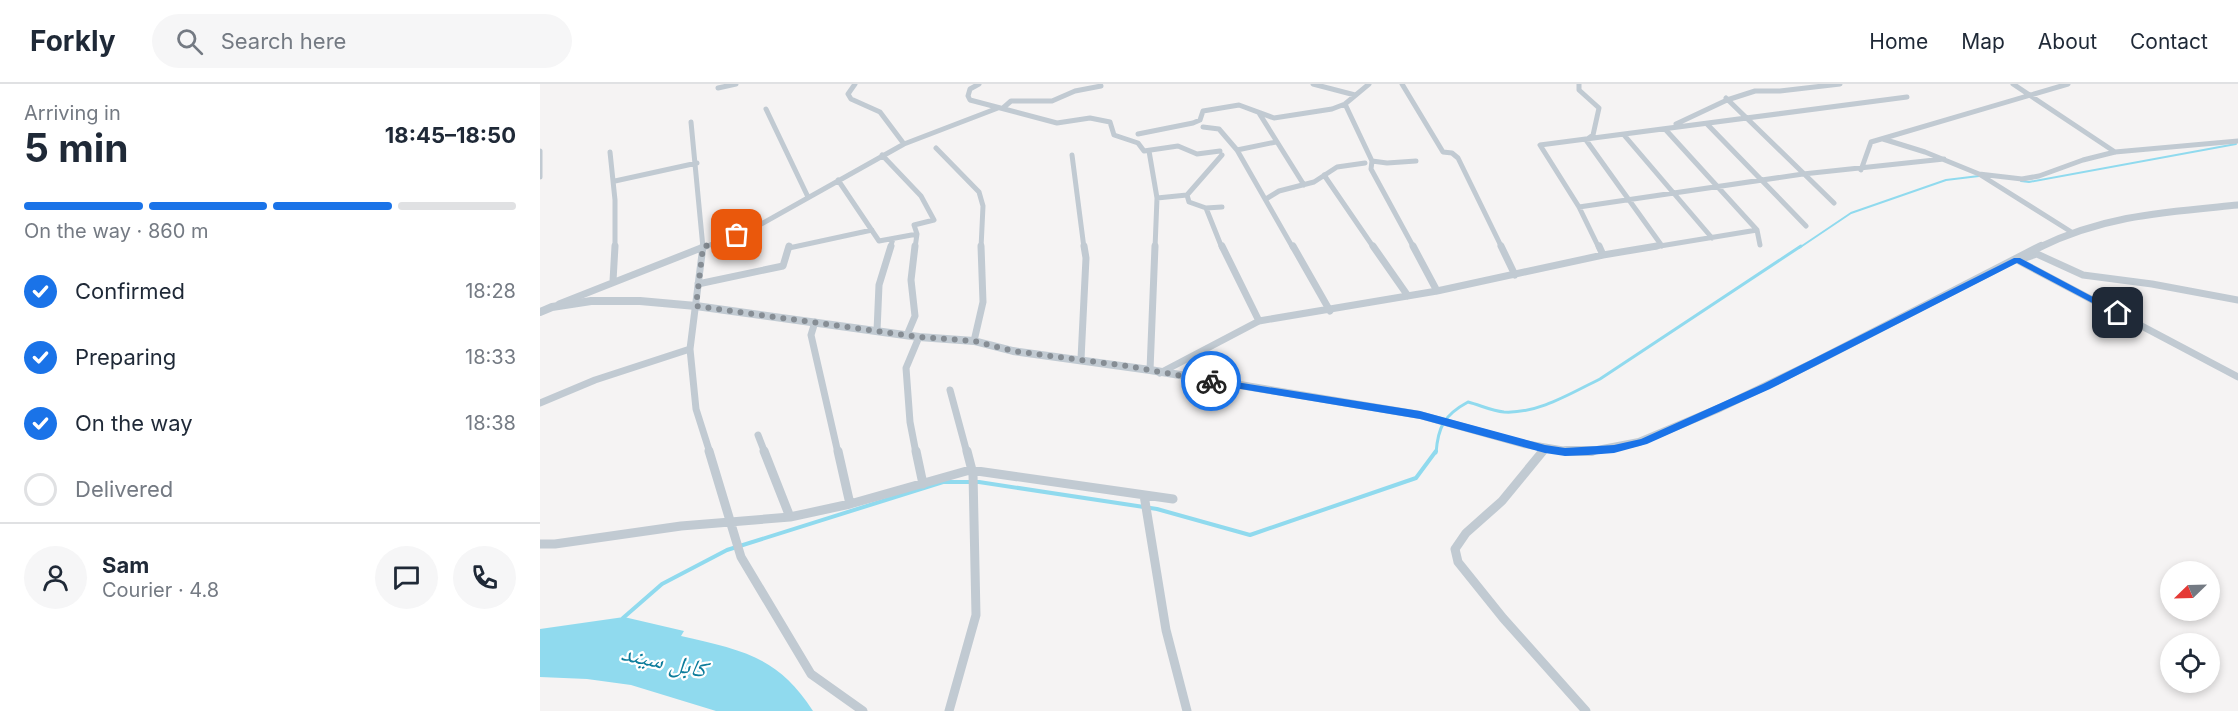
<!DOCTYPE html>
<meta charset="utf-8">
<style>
:root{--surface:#fff;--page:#f6f6f7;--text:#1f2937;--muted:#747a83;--line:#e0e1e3;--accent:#1a73e8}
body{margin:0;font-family:Inter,"Noto Naskh Arabic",sans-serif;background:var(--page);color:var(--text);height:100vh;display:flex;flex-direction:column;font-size:22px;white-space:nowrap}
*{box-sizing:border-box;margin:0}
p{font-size:20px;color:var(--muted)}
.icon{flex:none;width:33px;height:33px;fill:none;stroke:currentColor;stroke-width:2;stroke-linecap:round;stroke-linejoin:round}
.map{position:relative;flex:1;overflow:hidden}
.drawer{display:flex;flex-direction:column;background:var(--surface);width:540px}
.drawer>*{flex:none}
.needle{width:39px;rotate:247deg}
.controls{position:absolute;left:1620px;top:477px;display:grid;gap:12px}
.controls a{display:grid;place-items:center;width:60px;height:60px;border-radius:50%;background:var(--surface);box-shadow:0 3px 9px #0003;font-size:30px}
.pin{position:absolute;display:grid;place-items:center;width:51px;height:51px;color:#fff;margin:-26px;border-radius:12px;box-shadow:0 3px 9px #0006}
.courier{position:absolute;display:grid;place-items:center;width:60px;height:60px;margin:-30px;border:4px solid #1a73e8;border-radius:50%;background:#fff;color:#222;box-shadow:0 2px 8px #0007}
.head em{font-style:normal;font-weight:700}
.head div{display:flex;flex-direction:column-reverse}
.head{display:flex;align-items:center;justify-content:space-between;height:102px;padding:0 24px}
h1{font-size:39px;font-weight:700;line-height:45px}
.bar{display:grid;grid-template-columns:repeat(4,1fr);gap:9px 6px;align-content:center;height:72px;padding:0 24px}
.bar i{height:8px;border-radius:4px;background:var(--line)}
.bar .on{background:var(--accent)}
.bar p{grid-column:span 4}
.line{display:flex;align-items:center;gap:15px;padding:0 24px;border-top:2px solid var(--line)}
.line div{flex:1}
.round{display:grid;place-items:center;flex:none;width:63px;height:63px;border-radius:32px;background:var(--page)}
ol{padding:0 24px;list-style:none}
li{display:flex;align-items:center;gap:18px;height:66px}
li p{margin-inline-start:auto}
li .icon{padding:6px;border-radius:50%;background:var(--accent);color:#fff;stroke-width:4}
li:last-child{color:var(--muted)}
li i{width:33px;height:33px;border:3px solid var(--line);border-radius:50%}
header{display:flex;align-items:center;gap:36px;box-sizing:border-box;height:84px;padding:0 30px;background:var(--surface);border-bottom:2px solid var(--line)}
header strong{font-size:28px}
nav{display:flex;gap:33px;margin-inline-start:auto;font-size:21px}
.search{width:420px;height:54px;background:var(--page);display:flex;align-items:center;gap:15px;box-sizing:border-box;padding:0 21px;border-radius:33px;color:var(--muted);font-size:22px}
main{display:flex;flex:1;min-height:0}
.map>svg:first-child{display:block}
</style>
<header>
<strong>Forkly</strong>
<div class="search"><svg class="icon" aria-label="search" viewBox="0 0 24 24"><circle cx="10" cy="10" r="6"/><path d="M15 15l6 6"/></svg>Search here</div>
<nav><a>Home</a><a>Map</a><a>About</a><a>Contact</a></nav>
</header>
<main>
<section class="drawer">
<div class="head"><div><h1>5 min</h1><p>Arriving in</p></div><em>18:45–18:50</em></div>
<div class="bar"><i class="on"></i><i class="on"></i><i class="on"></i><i></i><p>On the way · 860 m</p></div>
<ol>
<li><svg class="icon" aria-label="check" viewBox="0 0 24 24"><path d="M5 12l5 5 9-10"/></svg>Confirmed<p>18:28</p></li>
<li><svg class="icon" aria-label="check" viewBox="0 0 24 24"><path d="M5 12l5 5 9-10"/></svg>Preparing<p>18:33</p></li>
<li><svg class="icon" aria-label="check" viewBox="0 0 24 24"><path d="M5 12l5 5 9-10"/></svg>On the way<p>18:38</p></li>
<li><i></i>Delivered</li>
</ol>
<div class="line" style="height:108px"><a class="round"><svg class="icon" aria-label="person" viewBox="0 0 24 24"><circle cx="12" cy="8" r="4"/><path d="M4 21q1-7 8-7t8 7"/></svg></a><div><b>Sam</b><p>Courier · 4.8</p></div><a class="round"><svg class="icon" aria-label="chat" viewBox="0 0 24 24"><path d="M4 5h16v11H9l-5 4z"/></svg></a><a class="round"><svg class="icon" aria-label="phone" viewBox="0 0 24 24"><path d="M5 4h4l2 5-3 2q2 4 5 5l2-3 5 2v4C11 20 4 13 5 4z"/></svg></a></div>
</section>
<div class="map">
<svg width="1698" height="627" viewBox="0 0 1698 627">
<rect width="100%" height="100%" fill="#f5f3f3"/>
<path fill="#90daee" d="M84,533L144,547L141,552C200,566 237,571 273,627H176L91,601L47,595L0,593V545Z"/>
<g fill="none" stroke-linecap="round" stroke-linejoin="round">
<path stroke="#90daee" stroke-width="2" d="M1481,97L1489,98L1696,60
M1259,164L1311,129L1406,96L1439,92"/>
<path stroke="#90daee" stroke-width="3" d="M896,369C898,343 904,331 928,318C940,321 952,327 964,328C998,330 1031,309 1060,295L1261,162"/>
<path stroke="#90daee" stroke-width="4" d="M83,534L122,500L187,466L403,398H439L617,425L710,451L876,394L896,367"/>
<path stroke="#c1cad2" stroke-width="5" d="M439,0L430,5L428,12L430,16L517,39L550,34L570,38L574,51L598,59L604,67L638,62L657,70L680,67
M773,0L815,11
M862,0L903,68L912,69L918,74L962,164
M1039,0V6L1059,24L1053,51L1046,56L1122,162
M1473,0L1575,68
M178,4L196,0
M1186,14L1294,119
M805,20L832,77L831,85L874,164
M463,24L471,17H512L535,7L561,2
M226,25L268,113
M719,29L764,101
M151,38L163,164
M1136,40L1187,16L1215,7H1240L1300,0
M1167,40L1266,142
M663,43L679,45L697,66L753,164
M1125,45L1217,146L1220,161
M598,50L653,39L660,36L663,27L699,21L734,34L792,25L805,20L829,0
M1084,51L1172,154
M1343,55L1385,68L1439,90L1533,149
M364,60L458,24
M396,64L439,108L443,122L441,164
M697,66L736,58
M0,67V93
M609,67L617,114L615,164
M70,68L75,116V164
M342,71L381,112L394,136L374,141L377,150L375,164
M532,71L544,164
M682,71L647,111L649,118L666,124L682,123
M832,77L847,79L876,77
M1321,86L1331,58L1528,0
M1439,90L1482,95L1499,92L1543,76L1575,68L1698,57
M784,91L834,164
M298,96L339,157L377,150
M75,97L157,79
M617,114L647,111
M726,115L739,107L774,98L797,83L825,79
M1039,123L1263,90L1404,75
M666,124L682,164
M162,164L214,144L364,60L340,28L311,15L308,10L315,0
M249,164L332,146
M350,164L353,155
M1059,164L1039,123L1000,61L1367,13
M1108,164L1217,146"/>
<path stroke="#c1cad2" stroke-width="7" d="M163,162L150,265L156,325L170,369
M682,162L719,237
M753,162L790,227
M833,162L868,212
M873,162L897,207
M961,162L975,191
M1059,162L1063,171
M1477,176L1698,293
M1479,176L1497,170L1543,191L1612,200L1698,216
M73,197L75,162
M158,200L243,182L249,162
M19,220L166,162
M275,238L271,251L298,369
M337,247L339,201L351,162
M367,251L375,232L371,196L375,162
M434,257L443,218L441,162
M541,275L546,174L544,162
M610,286L615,162
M620,289L719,237L897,207L1063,171L1117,162
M410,306L427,369
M0,319L55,296L150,265
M218,351L225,369
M376,369L370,338L366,284L379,253
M1002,369L1005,365"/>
<path stroke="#c1cad2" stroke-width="9" d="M169,367L201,473L271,590L323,627
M224,367L250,433
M298,367L310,420
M376,367L383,400
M1003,367L962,417L926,449L915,465L918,478L963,534L1046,627
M604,411L626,546L647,627
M0,460H15L141,442L250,433L310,420L430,386L633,415
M409,627L436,531L433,390L427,367"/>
<path stroke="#c1cad2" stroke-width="7" d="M1498,164C1564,131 1626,128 1698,121"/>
<path stroke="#c1cad2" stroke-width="8" d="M0,228L12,223L51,217H100L156,222L379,253L434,257L473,267L610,286L880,331L984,360L1026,367L1047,368L1099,358L1180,324L1273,279L1501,162"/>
<path stroke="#c1cad2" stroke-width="10" d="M1026,367H1052"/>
</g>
<path fill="#1a73e8" d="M1474,174H1480L1583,229L1575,231L1477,179L1230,305L1107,360L1074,369L1048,371L1025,372L1005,369L880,335L671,300L667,297L671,294L880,327L1005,361L1025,364L1074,361L1101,355L1223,300Z"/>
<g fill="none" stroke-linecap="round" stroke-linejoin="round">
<path stroke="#868d94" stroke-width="6" stroke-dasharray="0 10.8" d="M197,151L163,163L156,222L379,253L434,257L473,267L587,282L671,297"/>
</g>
<g text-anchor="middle" stroke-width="4.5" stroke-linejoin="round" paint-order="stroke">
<g font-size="24" font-style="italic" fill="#0c7c9b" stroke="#fff">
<text transform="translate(124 577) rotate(12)" y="8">کابل سيند</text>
</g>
</g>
</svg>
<div class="controls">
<a><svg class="needle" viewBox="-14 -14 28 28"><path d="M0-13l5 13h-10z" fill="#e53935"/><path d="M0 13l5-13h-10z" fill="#747a83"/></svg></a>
<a><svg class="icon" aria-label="locate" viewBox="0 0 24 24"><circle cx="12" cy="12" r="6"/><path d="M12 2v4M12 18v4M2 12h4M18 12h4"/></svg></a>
</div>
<div class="pin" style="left:197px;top:151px;background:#ea580c"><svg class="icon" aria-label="bag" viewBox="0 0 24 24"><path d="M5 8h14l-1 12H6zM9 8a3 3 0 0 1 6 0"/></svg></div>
<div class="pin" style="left:1578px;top:229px;background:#1f2937"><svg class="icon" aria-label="home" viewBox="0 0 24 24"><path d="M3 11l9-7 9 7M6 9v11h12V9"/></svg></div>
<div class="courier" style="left:671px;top:297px"><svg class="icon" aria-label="bike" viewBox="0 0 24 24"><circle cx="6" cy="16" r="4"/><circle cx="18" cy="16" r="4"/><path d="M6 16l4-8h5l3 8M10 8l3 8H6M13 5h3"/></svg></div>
</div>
</main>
